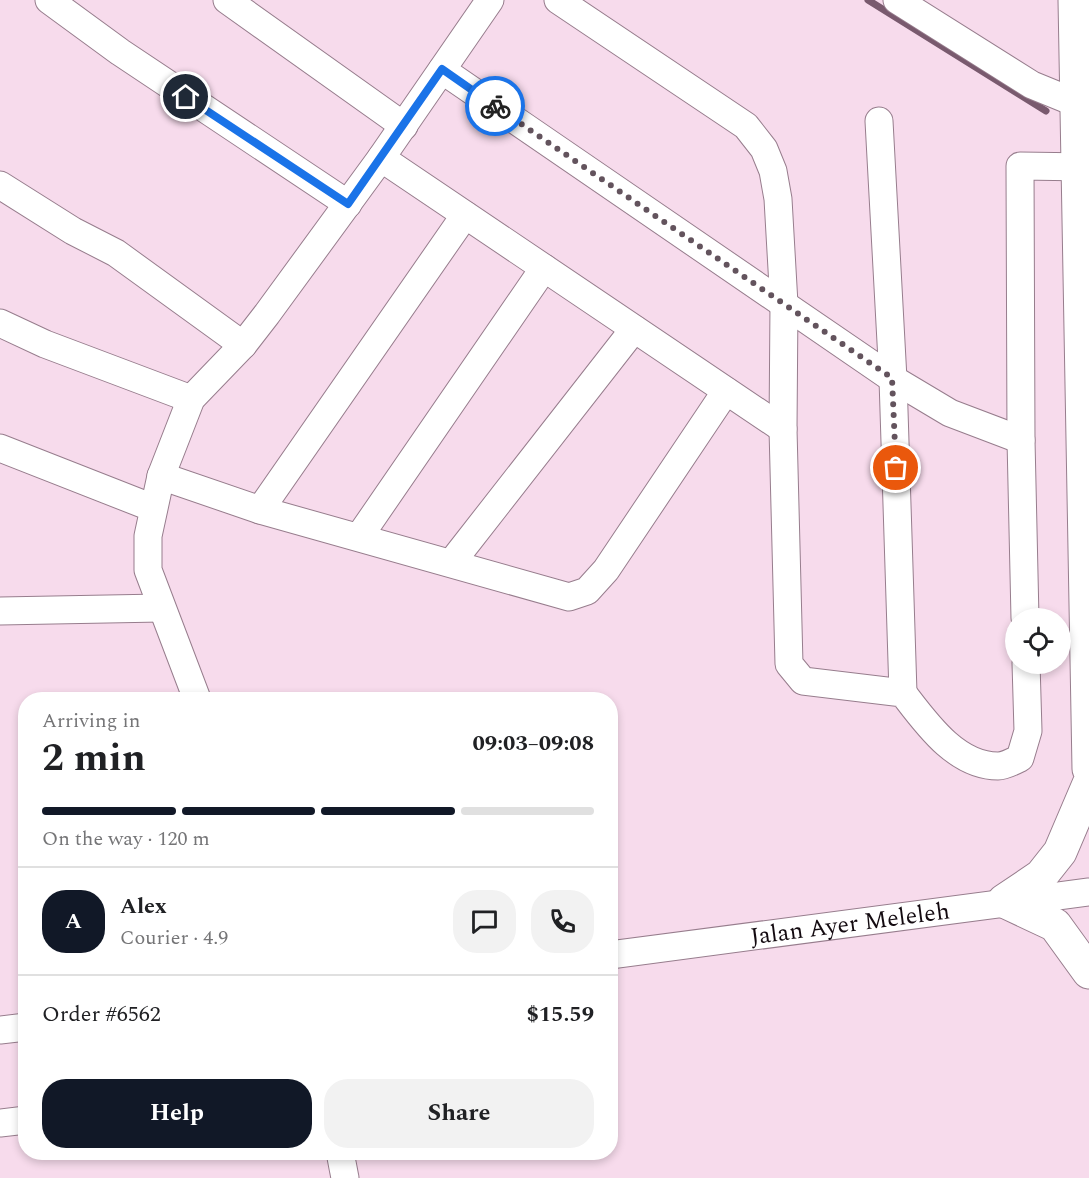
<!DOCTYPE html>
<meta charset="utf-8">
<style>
:root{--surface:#fff;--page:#f2f2f2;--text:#202124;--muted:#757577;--line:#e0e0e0;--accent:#111827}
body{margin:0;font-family:Spectral,serif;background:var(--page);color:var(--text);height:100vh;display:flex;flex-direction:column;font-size:22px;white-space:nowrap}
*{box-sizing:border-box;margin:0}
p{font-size:20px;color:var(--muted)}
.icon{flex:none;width:33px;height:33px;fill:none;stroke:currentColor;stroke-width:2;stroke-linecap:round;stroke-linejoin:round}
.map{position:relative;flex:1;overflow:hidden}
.details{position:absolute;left:18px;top:692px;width:600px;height:468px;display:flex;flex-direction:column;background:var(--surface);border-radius:24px;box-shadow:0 3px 9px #0003}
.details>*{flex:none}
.controls{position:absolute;left:1005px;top:608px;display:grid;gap:12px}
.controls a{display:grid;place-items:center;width:66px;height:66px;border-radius:50%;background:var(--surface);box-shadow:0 3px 9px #0003;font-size:30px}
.pin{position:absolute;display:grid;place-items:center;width:51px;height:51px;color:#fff;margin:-26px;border:3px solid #fff;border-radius:50%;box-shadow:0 2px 6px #0007}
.courier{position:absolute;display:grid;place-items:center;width:60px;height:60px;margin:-30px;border:4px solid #1a73e8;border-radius:50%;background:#fff;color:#222;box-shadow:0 2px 8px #0007}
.overview em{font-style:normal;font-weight:700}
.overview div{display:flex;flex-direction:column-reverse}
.overview{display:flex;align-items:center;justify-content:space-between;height:102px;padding:0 24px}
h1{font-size:39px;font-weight:700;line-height:45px}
.bar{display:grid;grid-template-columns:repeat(4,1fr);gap:9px 6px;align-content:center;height:72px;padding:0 24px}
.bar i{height:8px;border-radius:4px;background:var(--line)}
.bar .active{background:var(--accent)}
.bar p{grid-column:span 4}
.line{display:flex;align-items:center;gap:15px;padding:0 24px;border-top:2px solid var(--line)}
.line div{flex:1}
.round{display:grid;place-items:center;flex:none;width:63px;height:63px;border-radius:24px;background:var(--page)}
.button{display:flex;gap:12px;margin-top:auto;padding:12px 24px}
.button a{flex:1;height:69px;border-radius:24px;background:var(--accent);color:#fff;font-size:24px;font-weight:700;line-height:69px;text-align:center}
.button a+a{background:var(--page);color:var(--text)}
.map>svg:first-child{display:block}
</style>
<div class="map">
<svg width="1089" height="1178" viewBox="0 0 1089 1178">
<rect width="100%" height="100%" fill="#f7dbec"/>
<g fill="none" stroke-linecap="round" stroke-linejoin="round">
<path stroke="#795a6e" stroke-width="7" d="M868,0L1046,111"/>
<g stroke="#977d8d" stroke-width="29">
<g id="minor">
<path d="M49,0L120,52L348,204"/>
<path d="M227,0L404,126"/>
<path d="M558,0L746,126L764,149L773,171L778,199L784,304L783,429L789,664L803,681L903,693C926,723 956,766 998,766C1005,766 1014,761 1020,758L1028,731L1026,663"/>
<path d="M897,0L1032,85L1076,103"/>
<path d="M442,70L893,379L950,413L1021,440"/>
<path d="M879,121L893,379L903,693"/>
<path d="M381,158L783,429"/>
<path d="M0,185L73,231L116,253L243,345"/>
<path d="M0,323L45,344L191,399"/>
<path d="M0,448L153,508"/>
<path d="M161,476L260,510L569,597L587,591L606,570L726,391"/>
<path d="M260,510L465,215"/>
<path d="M359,537L544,268"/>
<path d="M452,562L634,329"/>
<path d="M0,611L161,608"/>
<path d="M1025,618L1021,440L1020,166L1089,167"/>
<path d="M197,699L148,570V536L161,476L191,399L243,345L267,314L381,158L490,0"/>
<path id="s1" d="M610,955L1089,892"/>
<path d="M0,1030L26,1027"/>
<path d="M0,1123L26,1120"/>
<path d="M340,1152L345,1178"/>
</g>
</g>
<g stroke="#977d8d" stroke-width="35">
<path id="highway" d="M1075,0L1089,769
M1004,901L1041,876L1060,852L1089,784
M1004,901L1055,925L1089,972"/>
</g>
<use href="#minor" stroke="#fff" stroke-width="27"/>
<use href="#highway" stroke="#fff" stroke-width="33"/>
</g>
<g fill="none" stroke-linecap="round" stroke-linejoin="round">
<path stroke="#63535d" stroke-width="6" stroke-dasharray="0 10.8" d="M495,106L892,378L896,468"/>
<path stroke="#1a73e8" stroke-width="8" d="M186,97L348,204L442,69L495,106"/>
</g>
<g text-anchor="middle" stroke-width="6" stroke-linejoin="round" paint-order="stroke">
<g font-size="24" fill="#130a10" stroke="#fdecf7">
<text dy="8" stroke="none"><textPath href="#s1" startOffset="242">Jalan Ayer Meleleh</textPath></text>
</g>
</g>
</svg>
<div class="controls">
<a><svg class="icon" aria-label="locate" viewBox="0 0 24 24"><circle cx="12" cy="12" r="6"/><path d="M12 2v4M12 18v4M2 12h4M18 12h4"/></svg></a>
</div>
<div class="pin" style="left:896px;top:468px;background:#ea580c"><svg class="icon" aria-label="bag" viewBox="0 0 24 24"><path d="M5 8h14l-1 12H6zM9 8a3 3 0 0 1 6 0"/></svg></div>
<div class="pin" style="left:186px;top:97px;background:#1f2937"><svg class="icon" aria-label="home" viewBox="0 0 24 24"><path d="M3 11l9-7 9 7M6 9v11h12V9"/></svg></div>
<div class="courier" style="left:495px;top:106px"><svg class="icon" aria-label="bike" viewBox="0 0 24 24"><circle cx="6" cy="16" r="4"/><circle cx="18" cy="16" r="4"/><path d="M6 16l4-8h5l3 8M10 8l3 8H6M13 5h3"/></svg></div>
<section class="details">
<div class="overview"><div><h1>2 min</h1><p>Arriving in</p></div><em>09:03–09:08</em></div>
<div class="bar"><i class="active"></i><i class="active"></i><i class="active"></i><i></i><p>On the way · 120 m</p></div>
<div class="line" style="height:108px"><b class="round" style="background:var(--accent);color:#fff">A</b><div><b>Alex</b><p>Courier · 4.9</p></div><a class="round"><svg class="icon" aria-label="chat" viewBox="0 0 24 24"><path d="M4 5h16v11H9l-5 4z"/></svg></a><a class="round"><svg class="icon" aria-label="phone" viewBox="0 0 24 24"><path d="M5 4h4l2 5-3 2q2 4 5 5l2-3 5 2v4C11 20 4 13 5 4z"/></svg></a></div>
<div class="line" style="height:78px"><div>Order #6562</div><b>$15.59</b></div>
<div class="button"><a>Help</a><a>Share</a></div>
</section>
</div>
